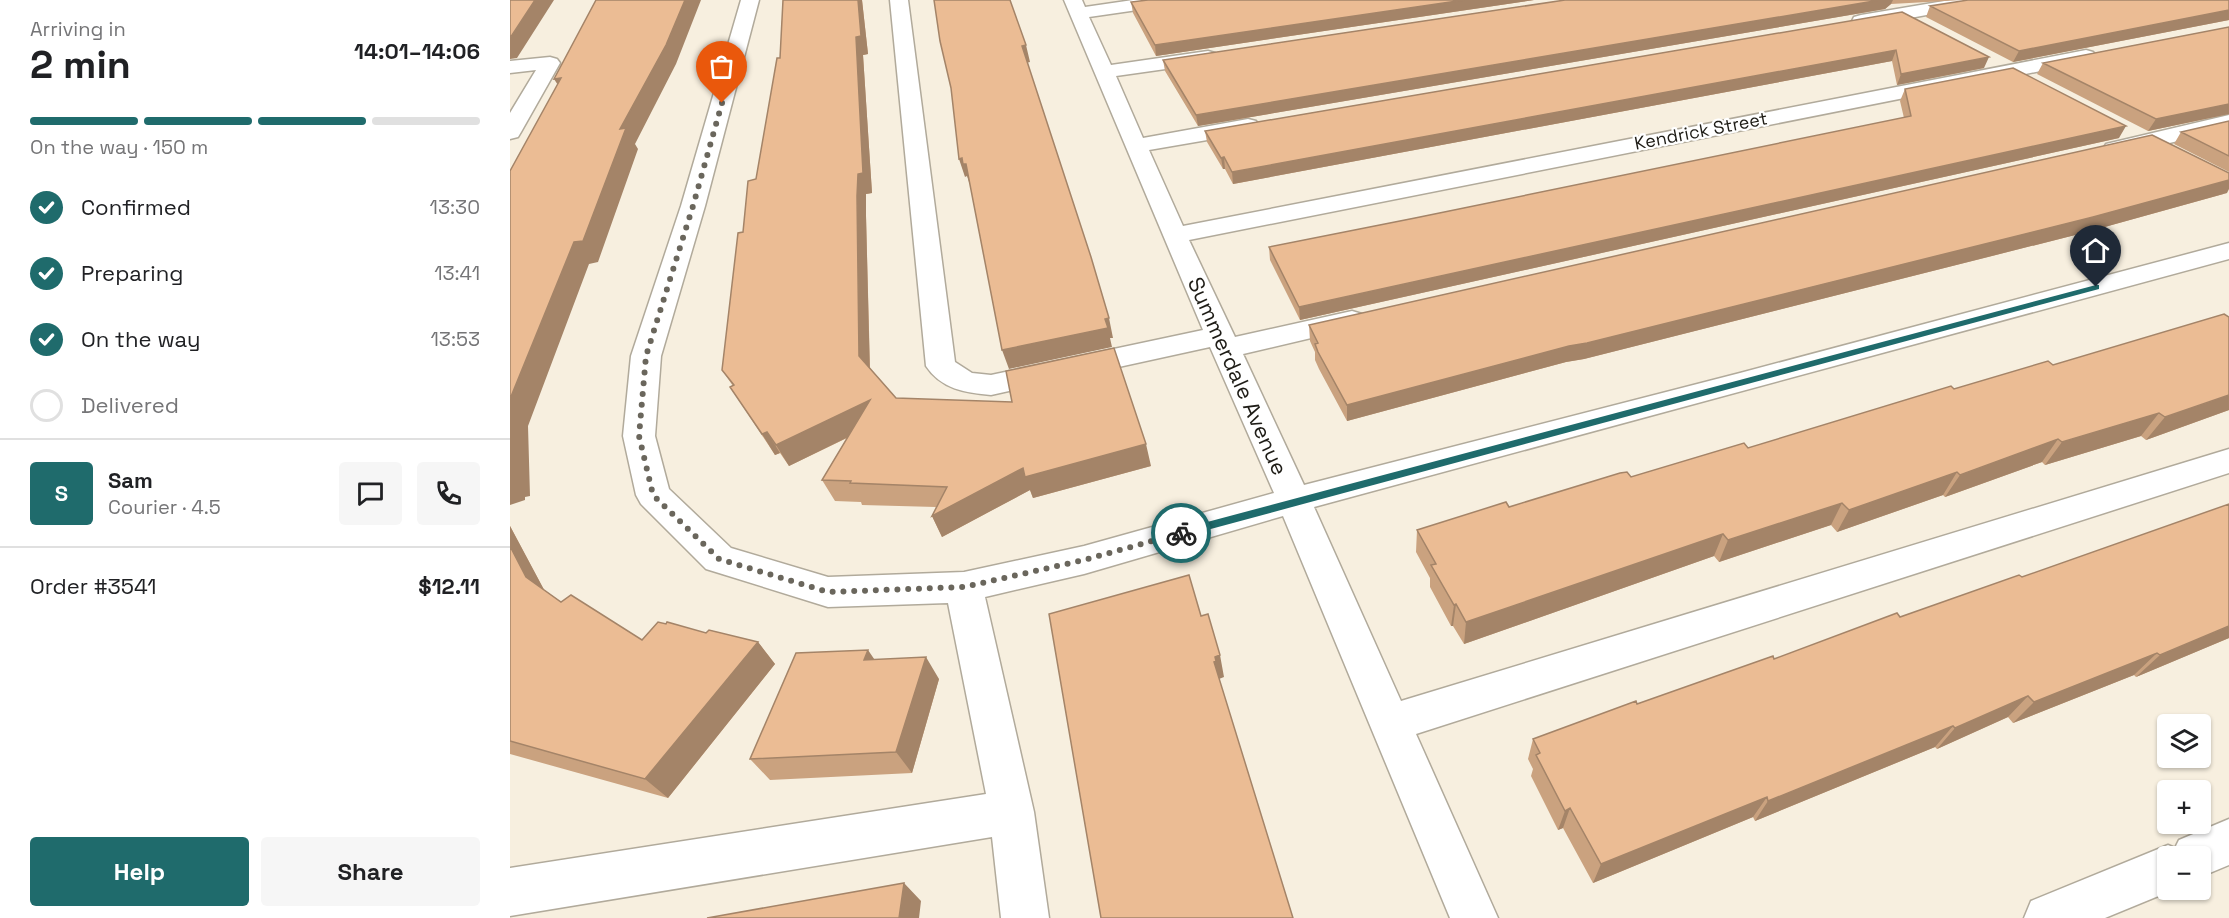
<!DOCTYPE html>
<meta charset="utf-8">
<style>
:root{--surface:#fff;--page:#f6f6f6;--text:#202124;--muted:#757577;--line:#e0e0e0;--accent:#1f6b6c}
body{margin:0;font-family:"Space Grotesk",sans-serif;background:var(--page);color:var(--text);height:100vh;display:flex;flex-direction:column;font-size:22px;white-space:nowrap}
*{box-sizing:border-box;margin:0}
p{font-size:20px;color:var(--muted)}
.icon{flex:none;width:33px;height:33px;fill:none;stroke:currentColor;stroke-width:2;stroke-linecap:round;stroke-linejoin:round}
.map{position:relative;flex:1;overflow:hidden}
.drawer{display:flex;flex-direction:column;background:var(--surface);width:510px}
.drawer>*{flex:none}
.controls{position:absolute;left:1647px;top:714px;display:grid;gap:12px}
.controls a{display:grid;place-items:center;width:54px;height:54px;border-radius:6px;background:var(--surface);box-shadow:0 2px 4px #0004;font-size:30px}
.pin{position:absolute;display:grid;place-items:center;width:51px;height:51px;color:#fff;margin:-62px -26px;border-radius:50% 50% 50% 0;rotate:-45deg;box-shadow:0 0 6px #0007}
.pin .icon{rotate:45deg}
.courier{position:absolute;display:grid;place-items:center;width:60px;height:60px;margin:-30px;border:4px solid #1f6b6c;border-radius:50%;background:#fff;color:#222;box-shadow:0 2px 8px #0007}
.head em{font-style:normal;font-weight:700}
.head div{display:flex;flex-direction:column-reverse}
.head{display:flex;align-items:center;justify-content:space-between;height:102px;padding:0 30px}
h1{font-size:39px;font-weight:700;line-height:45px}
.bar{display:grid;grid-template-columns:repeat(4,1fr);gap:9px 6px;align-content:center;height:72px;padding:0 30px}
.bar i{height:8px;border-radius:4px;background:var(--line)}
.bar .active{background:var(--accent)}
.bar p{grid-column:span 4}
.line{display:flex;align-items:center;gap:15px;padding:0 30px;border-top:2px solid var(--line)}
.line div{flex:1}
.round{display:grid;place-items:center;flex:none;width:63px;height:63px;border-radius:6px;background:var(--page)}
ol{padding:0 30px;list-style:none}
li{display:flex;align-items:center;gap:18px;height:66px}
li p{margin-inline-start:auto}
li .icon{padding:6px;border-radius:50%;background:var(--accent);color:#fff;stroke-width:4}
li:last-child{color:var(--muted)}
li i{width:33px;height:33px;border:3px solid var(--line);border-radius:50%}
.action{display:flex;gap:12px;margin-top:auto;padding:12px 30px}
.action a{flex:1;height:69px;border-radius:6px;background:var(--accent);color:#fff;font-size:24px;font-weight:700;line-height:69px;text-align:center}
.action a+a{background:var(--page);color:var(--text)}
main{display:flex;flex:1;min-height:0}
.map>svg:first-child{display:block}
</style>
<main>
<section class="drawer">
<div class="head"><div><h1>2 min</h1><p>Arriving in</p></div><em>14:01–14:06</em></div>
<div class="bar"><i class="active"></i><i class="active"></i><i class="active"></i><i></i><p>On the way · 150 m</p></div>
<ol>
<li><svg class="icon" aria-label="check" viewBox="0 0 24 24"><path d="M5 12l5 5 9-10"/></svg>Confirmed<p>13:30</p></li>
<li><svg class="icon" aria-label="check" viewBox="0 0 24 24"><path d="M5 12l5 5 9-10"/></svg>Preparing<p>13:41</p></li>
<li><svg class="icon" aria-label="check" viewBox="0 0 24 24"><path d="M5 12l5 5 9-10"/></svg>On the way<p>13:53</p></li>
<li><i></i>Delivered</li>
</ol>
<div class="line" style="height:108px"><b class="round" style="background:var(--accent);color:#fff">S</b><div><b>Sam</b><p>Courier · 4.5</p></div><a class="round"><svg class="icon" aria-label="chat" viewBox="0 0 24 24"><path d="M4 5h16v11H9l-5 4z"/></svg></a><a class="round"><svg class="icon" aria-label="phone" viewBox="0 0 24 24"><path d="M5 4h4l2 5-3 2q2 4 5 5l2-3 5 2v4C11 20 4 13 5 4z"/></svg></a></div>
<div class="line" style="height:78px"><div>Order #3541</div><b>$12.11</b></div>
<div class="action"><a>Help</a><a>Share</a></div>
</section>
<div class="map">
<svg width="1719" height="918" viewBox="0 0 1719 918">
<rect width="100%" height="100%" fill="#f7efdf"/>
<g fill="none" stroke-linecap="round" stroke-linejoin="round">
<g stroke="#b1aa9b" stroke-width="3">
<path id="minor" d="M231,0H249L195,206L151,356L145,436L159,489L221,548L318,577L454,572L574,546L764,493L700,347L481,395C456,393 431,389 416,366L380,0H398L445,362L462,373L481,375L693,330L554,0H572L575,7L623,0H671L668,4L662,5L579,17L601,65L698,51L705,53L708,57L705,61L698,63L606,76L633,138L738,119L746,121L749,126L746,131L738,133L639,150L673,226L1576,50L1583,52L1586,56L1583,60L1576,62L679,240L725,337L842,311L852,314L856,320L852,326L733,354L794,485L1230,373L1719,243V259L804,507L891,701L1719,449V473L906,734L988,918H940L773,516L574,574L475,597L524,812L539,918H491L482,837L0,916V868L476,794L438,603L318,607L209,573L196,569L131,504L126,495L113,436L121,356L171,206Z
M1440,0H1480L1477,4L1471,5L1351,27L1344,25L1342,21L1344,17L1351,15Z
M40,57L47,59L50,63L11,132L8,137L0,139V113L26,70L0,73V61Z
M1719,115V129L1604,156L1596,154L1593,149L1596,144Z
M1719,819V865L1690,877V856H1658V890H1663L1595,918H1514L1521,901L1658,845L1665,848L1669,840Z"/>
</g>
<use href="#minor" fill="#fff" fill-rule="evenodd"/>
</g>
<path fill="#caa27f" d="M273,0H352L358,54L353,55L362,193L356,194V216L360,368L386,398L641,466L523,498L520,490L432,537L422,516L426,507L352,505L351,502L325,501L312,480L337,438L279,466L270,453L265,455L220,387L223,386L212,370L233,232L246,179L270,58Z
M638,0H1024L646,56L623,13L621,2Z
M1055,0H1453L1381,4L1375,9L688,126L655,71L653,60Z
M1719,0V20L1503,62L1416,17L1420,6Z
M1392,12L1474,68L1387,85L1382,61L723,184L715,169H713L697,142L695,131Z
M1719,27V114L1638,131L1527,74L1533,63Z
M1395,89L1609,138L790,320L760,260L759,247L905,218L1394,118L1390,101Z
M1719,121V172L1664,144L1671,132Z
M1717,193L1573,233L1074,359L1056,362L837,421L809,369L805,360V352L800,341L799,325Z
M1543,365L1719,410L1636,440L1631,436L1535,465L1532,462L1435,497L1433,495L1327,532L1321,525L1209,562L1204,556L954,644L943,626H941L920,587V578L906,552L907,530L1238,448L1444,389Z
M0,526L34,590L51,602L132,640L196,633L248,642L265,664L158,798L0,754Z
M1512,577L1719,638L1626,677L1624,675L1503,723L1498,717L1427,749L1425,747L1245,821L1243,817L1083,883L1053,828L1048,830L1021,776L1023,769L1018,759L1023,739Z
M364,659L429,679L402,773L260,780L240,759Z"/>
<path fill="#a48468" d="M25,0H44L7,58L0,59V38Z
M175,0H191L166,64L125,144L128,149L88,262L79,264L18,426L20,496L15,497V500L0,505V399L110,129Z
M348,0H352L358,54L353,55L362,193L356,194V216L360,377L349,356L347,196L346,37Z
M954,0H1024L646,56L645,45Z
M1370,0H1383L1381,4L1375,9L688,126L686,115Z
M1719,10V20L1503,62L1509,51Z
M516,45L520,62L516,63L512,46Z
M1386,50L1382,61L723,184L722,172Z
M1479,57L1474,68L1387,85L1391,74Z
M51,78L57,99L44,79Z
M1719,104V114L1638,131L1646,119Z
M1616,126L1609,138L790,320L789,307Z
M714,157L715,169H713L711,158Z
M452,158L456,164L462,181L459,182L457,176L455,177L449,159Z
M1719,180V189L1717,193L1573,233L1074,359L1056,362L837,421V405L1059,346Z
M599,318L603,338H600L602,347L499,369L492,350Z
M1719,395V410L1636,440L1655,417Z
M360,400L371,421L279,466L266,445Z
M1649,413L1631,436L1535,465L1552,442Z
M257,432L270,453L265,455L252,434Z
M1548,439L1532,462L1435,497L1450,475Z
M636,444L641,466L523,498L520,490L432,537L422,516L513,468Z
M1447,472L1433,495L1327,532L1339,510Z
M1332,503L1321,525L1209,562L1218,540Z
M0,526L39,599L16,577L0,546Z
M1213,534L1204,556L954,644L956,622Z
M946,604L943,626H941L944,605Z
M1719,626V638L1626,677L1650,655Z
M248,642L265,664L158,798L135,779Z
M358,650L373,672L354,660Z
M1647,653L1624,675L1503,723L1524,702Z
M710,655L714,677L709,679L710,683L704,662L705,657Z
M416,657L429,679L402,773L386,752Z
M1518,696L1498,717L1427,749L1445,728Z
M1443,726L1425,747L1245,821L1258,801Z
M1257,797L1243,817L1083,883L1091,864Z
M1060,808L1053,828L1048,830L1055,811Z
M394,883L411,901L409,918H389Z"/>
<path fill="#ebbc94" stroke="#a48468" stroke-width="1.5" d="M0,0H25L0,38Z
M86,0H175L156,45L110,129L116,128L73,241L64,242L0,399V171L51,78L44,79Z
M273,0H348L351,36L346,37L353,173L348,174L347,196L349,356L386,398L502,402L496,371L604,348L636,444L515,477L513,468L422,516L437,487L340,483L341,481L312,480L360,400L266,445L257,432L252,434L220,387L224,385L212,370L228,233L233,232L238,181L246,179L267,58H270Z
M424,0H500L516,45L512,46L581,257L599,318L595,319L598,328L492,350L456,164H453L452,158L449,159L441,88L430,41Z
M638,0H954L645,45L621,2Z
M1055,0H1370L686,115L653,60Z
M1458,0H1719V10L1509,51L1420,6Z
M1392,12L1479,57L1391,74L1386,50L722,172L714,157L711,158L695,131Z
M1719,27V104L1646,119L1533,63Z
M1503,68L1616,126L789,307L759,247L905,218L1401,116L1395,89Z
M1719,121V156L1671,132Z
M1642,135L1719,173V180L1583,217L1077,343L1059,346L837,405L808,352L805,344L808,343L799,325Z
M1714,314L1719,317V395L1655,417L1649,413L1552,442L1548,439L1450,475L1447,472L1339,510L1332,503L1218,540L1213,534L956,622L946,604L944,605L921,565L926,564L907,530L996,502L999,507L1110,473L1117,472L1121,477L1234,443L1238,448L1441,386L1444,389L1538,361L1543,365Z
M1719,504V626L1650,655L1647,653L1524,702L1518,696L1445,728L1443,726L1258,801L1257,797L1091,864L1060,808L1055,811L1026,755L1030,753L1023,739L1126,701L1127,704L1263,656L1264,659L1387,613L1390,617L1509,575L1512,577Z
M0,546L16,577L51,602L61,595L132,640L148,622L156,624L157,622L196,633L199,630L248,642L135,779L0,741Z
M679,575L691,616L698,614L710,655L705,657L706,661L704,662L783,918H591L539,614Z
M358,650L354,660L416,657L386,752L240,759L286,653Z
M394,883L389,918H197Z"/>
<path fill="#1f6b6c" d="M1586,285H1589V289L671,537L665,533L671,529Z"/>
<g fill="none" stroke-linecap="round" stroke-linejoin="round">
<path stroke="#6a665c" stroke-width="6" stroke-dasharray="0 10.8" d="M212,103L183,206L136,356L129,436L143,495L209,559L318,592L454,587L574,560L671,533"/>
</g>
<g text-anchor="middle" stroke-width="4.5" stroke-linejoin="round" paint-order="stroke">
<g font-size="18" fill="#1e1c16" stroke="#fff">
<text transform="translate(1191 131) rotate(-11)" y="6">Kendrick Street</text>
</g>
<g font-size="22" fill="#1e1c16" stroke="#fff">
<text transform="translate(728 376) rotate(66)" y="8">Summerdale Avenue</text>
</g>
</g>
</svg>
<div class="controls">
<a><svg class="icon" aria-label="layers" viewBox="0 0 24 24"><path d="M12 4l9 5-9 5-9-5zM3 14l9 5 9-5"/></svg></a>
<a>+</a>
<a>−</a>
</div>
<div class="pin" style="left:212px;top:103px;background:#ea580c"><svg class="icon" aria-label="bag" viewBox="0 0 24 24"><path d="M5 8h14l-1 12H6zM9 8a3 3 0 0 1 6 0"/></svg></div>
<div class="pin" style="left:1586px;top:287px;background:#1f2937"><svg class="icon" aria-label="home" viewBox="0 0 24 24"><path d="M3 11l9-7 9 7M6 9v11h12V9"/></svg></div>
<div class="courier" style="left:671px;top:533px"><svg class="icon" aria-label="bike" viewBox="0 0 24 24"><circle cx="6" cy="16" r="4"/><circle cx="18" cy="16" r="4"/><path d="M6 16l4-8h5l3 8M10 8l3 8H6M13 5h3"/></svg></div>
</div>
</main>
